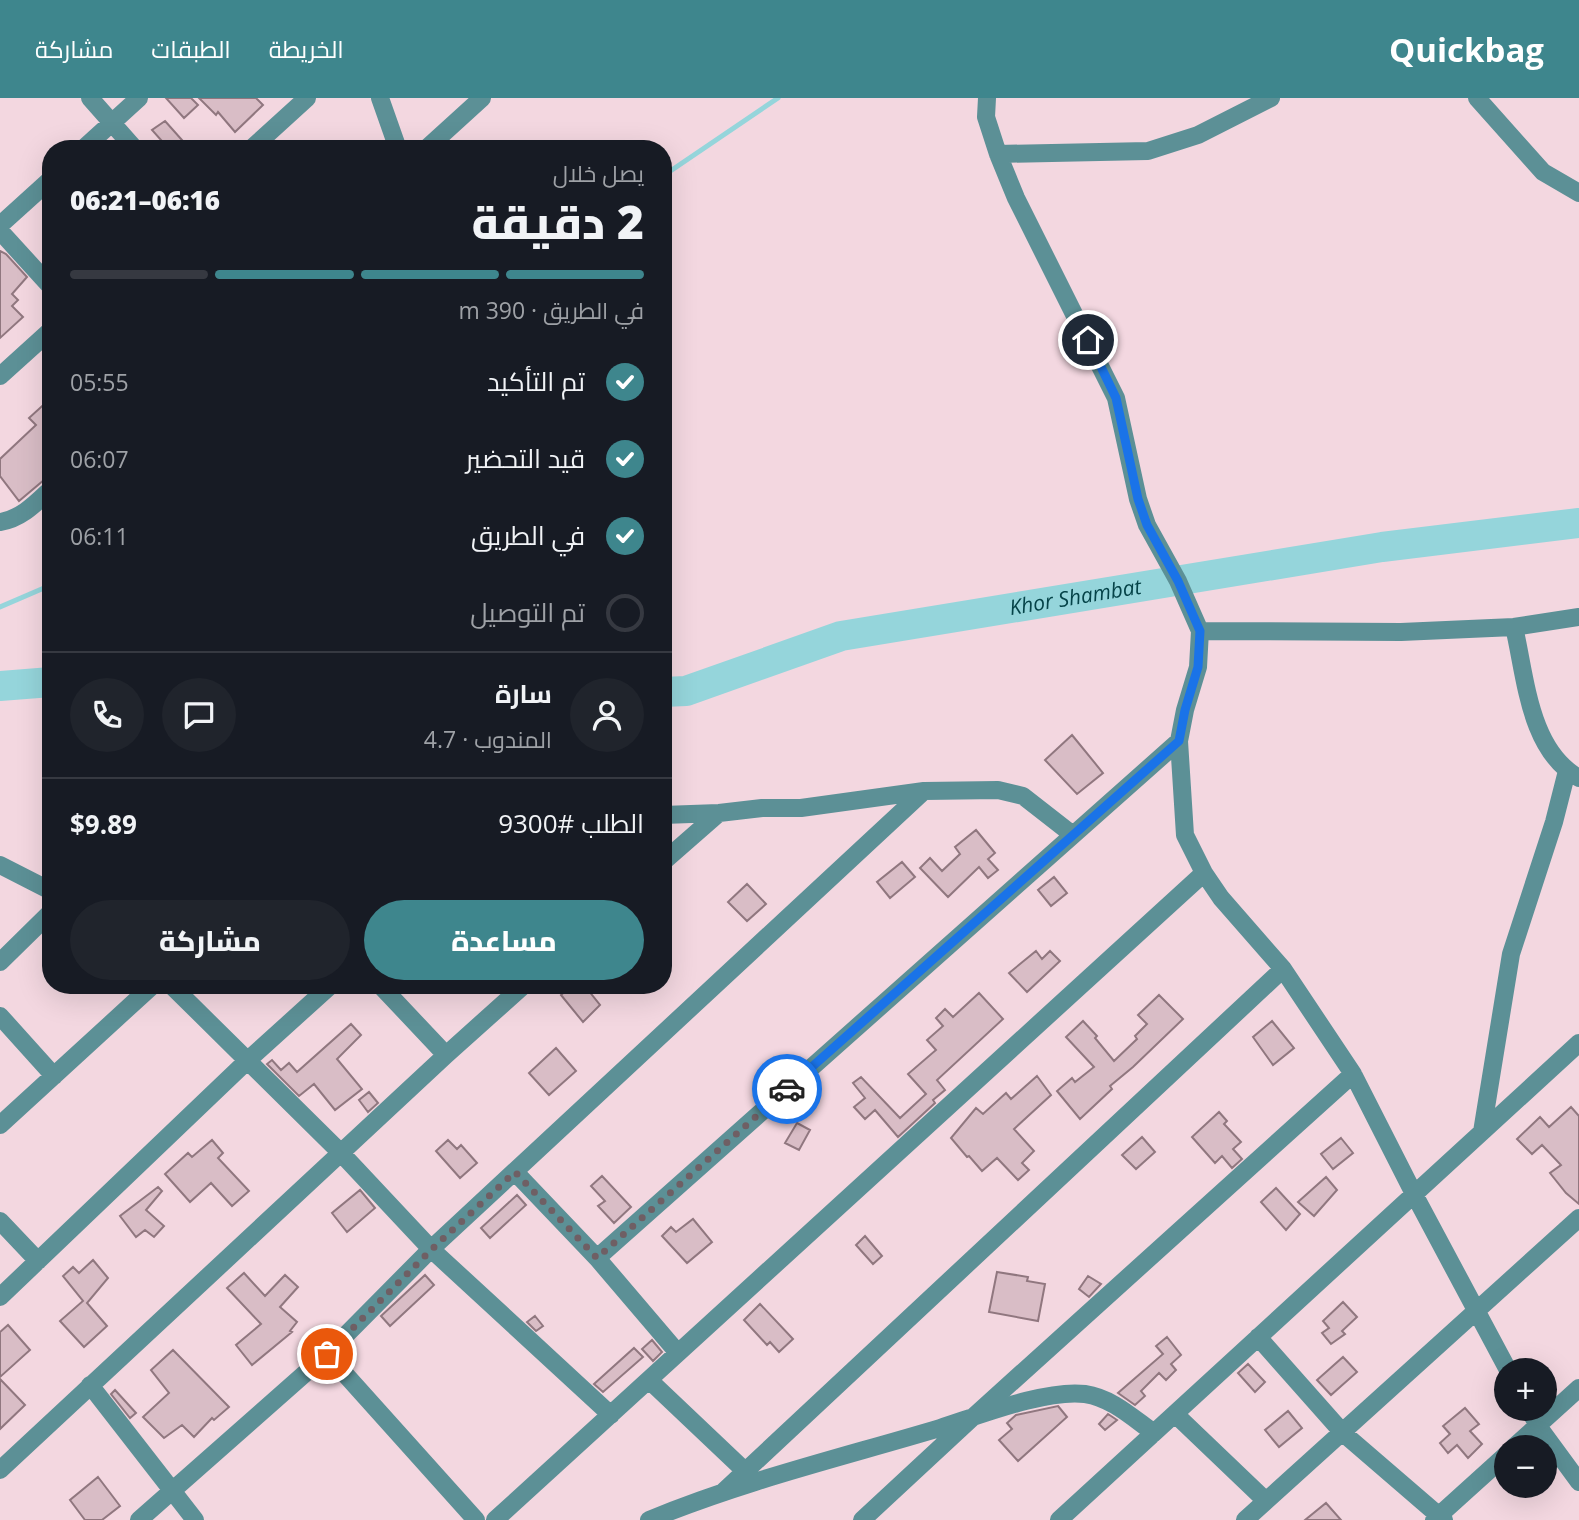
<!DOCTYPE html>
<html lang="ar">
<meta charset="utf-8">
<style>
:root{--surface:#171b24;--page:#20242c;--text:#f1f3f6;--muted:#9ea1a6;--line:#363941;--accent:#3e868d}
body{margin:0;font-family:"Open Sans",Cairo,sans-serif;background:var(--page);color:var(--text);direction:rtl;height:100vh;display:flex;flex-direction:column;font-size:26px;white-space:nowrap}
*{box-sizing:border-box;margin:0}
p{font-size:23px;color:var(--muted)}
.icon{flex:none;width:38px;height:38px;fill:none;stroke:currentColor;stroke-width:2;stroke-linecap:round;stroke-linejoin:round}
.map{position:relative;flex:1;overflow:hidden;direction:ltr}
.panel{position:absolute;left:42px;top:42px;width:630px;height:854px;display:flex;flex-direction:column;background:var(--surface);border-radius:28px;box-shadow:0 7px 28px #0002;direction:rtl}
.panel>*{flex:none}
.fabs{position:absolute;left:1494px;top:1260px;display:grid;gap:14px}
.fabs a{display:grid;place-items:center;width:63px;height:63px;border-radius:50%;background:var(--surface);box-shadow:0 7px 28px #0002;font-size:35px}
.pin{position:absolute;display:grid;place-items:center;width:60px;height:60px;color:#fff;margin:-30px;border:4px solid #fff;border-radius:50%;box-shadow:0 2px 7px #0007}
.courier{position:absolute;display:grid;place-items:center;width:70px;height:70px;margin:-35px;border:5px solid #1a73e8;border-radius:50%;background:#fff;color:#222;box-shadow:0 2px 9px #0007}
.overview em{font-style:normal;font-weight:800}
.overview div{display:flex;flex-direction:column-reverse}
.overview{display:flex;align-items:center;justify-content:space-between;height:119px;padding:0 28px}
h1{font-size:46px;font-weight:800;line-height:52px}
.bar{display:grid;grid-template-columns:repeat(4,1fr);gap:10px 7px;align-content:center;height:84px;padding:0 28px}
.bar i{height:9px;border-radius:5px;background:var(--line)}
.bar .current{background:var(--accent)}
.bar p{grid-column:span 4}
.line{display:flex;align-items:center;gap:18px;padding:0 28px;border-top:2px solid var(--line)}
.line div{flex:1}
.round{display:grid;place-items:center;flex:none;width:74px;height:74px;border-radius:37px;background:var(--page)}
ol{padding:0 28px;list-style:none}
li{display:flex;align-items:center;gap:21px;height:77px}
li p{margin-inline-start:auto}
li .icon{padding:7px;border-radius:50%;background:var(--accent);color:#fff;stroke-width:4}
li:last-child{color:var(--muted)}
li i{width:38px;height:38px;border:4px solid var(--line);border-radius:50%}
.cta{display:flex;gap:14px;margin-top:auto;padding:14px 28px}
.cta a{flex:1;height:80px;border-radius:42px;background:var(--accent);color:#fff;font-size:28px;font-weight:800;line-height:80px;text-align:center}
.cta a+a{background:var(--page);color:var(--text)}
header{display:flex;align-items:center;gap:42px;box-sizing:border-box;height:98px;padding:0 35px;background:var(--accent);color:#fff}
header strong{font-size:33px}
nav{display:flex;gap:38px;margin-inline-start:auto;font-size:24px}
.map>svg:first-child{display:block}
</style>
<header>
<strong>Quickbag</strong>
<nav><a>الخريطة</a><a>الطبقات</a><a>مشاركة</a></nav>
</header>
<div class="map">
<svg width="1579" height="1422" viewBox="0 0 1579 1422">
<rect width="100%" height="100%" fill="#f3d7e0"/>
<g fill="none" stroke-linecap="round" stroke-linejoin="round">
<path stroke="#95d5db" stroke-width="5" d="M663,78L778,0
M0,509L51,487"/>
<g stroke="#95d5db" stroke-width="30">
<path d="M0,588L51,584"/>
<path id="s1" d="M663,594L686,593L841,538L1382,449L1579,425"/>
</g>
</g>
<path fill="#d9bdc6" stroke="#90777f" stroke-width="2" d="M166,0H191L198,7L184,20Z
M199,0H256L263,7L235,34L218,14L216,17Z
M165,23L190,51H169L152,32Z
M0,153L6,156L27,179L12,196L18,202L12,208L23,219L0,240Z
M51,300V376L19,403L0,378V361L36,327L29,320Z
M1072,637L1103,675L1077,696L1045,662Z
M976,732L995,755L988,761L998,772L988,780L979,769L948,799L920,770L930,760L942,773L960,756L955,749Z
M902,764L915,779L890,800L877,784Z
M1054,779L1067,795L1051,808L1038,792Z
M747,786L766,806L747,823L728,804Z
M1036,853L1042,861L1050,853L1060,863L1027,894L1009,875Z
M572,887H584L600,907L583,924L561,897Z
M979,895L1003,921L937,982L945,992L933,1002L935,1005L898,1039L875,1012L865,1021L854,1009L865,1000L853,985L861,979L900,1020L926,996L908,976L936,952L927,942L943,928L936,920L945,911L953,919Z
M1159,897L1183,921L1133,969L1110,988L1112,991L1080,1021L1057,993L1072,980L1075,984L1094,969L1066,939L1083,923L1097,938L1095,940L1114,963L1137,941L1135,938L1147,926L1138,917Z
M1272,923L1294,950L1273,967L1253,939Z
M351,926L361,937L337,961L362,991L335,1012L314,986L299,998L267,966L272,962L281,972L289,965L297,974Z
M556,950L576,973L549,997L529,975Z
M1037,978L1051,997L1014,1031L1034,1053L1022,1065L1029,1072L1018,1082L997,1060L982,1073L969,1058L967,1059L951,1040L976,1010L983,1016L1006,995L1011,1001Z
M369,994L378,1005L368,1014L359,1002Z
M1571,1009L1579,1018V1106L1566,1095L1550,1075L1561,1067L1542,1047L1532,1056L1517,1041L1540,1019L1549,1029Z
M1219,1014L1227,1023L1224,1026L1241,1044L1233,1051L1242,1061L1232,1070L1222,1058L1215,1065L1192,1039Z
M797,1025L810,1032L799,1052L785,1045Z
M1142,1039L1155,1054L1136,1071L1122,1057Z
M1341,1040L1353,1055L1333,1071L1321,1056Z
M212,1042L223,1055L218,1060L249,1093L232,1108L211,1085L190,1104L165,1076L188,1055L192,1059Z
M448,1042L457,1051L461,1047L477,1065L460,1080L436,1053Z
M602,1078L631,1109L614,1125L598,1108L605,1103L591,1088Z
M1326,1079L1337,1092L1314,1118L1298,1104Z
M158,1089L162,1093L146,1112L164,1128L154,1139L145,1132L136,1139L120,1118Z
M1276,1090L1300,1116L1286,1132L1261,1104Z
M360,1092L375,1110L347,1134L332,1115Z
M517,1097L526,1107L490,1140L481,1130Z
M693,1121L712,1144L687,1165L662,1138L671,1129L676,1134Z
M865,1138L882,1158L873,1166L856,1147Z
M93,1162L108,1180L87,1205L107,1228L84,1249L60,1223L83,1203L63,1178L73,1169L79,1175Z
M997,1174L1028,1179L1027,1183L1045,1186L1038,1223L989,1214Z
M244,1175L265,1198L285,1177L298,1189L280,1209L297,1224L290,1233L292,1234L252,1267L236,1247L261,1226L227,1190Z
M425,1177L434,1187L390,1228L381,1218Z
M1088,1178L1101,1186L1089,1199L1079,1191Z
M1343,1204L1357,1219L1342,1233L1345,1236L1331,1246L1322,1235L1329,1230L1323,1223Z
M760,1206L793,1241L779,1254L770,1244L767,1247L744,1222Z
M535,1218L543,1228L536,1233L527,1224Z
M8,1227L30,1252L0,1279V1234Z
M1167,1239L1181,1257L1171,1266L1176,1272L1166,1282L1159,1275L1141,1293L1145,1298L1135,1307L1118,1295L1163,1256L1156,1248Z
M652,1242L662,1254L653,1263L642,1251Z
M634,1250L643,1259L603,1294L594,1286Z
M173,1252L229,1309L214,1322L212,1320L194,1339L182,1327L164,1340L143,1319L169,1295L151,1272Z
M1343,1259L1357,1274L1331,1297L1317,1282Z
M1248,1266L1265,1284L1255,1294L1238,1275Z
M0,1281L25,1307L0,1331Z
M115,1292L136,1315L130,1320L111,1296Z
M1058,1308L1067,1319L1018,1363L999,1342L1012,1331L1007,1325L1016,1317Z
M1465,1310L1479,1326L1470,1333L1482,1346L1468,1360L1457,1347L1448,1355L1440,1345L1450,1336L1443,1328Z
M1288,1313L1302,1330L1279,1349L1265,1332Z
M1108,1316L1117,1322L1105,1332L1099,1326Z
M98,1379L120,1408L102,1422H85L70,1402Z
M1326,1405L1341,1422H1305Z"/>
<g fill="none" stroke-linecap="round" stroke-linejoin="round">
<path stroke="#5c9096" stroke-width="18" d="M90,0L135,51
M380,0L398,51
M987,0L986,19L998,56L1016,100L1116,300L1138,401L1147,427L1178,483L1200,533L1198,569L1185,612L1179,643L1185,737L1204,775
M1477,0L1543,74L1579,95
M83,51L139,0
M251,51L307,0
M426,51L482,0
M998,56L1148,53L1198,37L1271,0
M0,127L51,81
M0,133L51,189
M0,278L51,232
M0,424C21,421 36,405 51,391
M1514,529C1526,580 1529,652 1579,680
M1200,533L1401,534L1514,529L1579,519
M663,717L719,715L762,710H801L924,693L998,692L1023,698L1073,737
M663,764L719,715
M0,767L51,793
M0,864L51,814
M171,887L341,1055L431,1151L611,1317
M380,887L446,957
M0,918L54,978
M0,1027L153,887
M1482,1034L1511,856L1554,724L1567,673
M515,1074L597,1160L678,1255
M0,1123L38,1163
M597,1160L1179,643
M0,1199L247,963L331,887
M1258,1239L1343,1335L1444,1422
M327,1256L476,1422
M649,1282L745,1373
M90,1287L195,1422
M1529,1311L1538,1328L1579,1384
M1175,1316L1266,1403
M1514,1349L1579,1290
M0,1372L446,957L524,887
M723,1394L1283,871
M139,1422L327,1256L431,1151L924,693
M495,1422L1204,775L1221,800L1283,871L1353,976L1414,1096L1508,1272
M649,1422C743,1383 843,1359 940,1330C978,1318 1046,1291 1085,1296C1112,1300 1133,1320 1154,1335
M862,1422L972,1320L1353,976
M1059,1422L1579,945
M1245,1422L1579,1120
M1434,1422L1507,1356"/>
</g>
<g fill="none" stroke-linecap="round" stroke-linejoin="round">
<path stroke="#6f5f64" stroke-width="7" stroke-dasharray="0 12.6" d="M327,1256L432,1151L515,1074L597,1160L787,991"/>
<path stroke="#1a73e8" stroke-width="9" d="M787,991L1179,643L1185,612L1198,569L1200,533L1178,483L1147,427L1138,401L1116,300L1088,242"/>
</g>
<g text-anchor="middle" stroke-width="5" stroke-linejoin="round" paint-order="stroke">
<g font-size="21" font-style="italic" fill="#054348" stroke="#fff">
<text dy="7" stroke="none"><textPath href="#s1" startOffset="425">Khor Shambat</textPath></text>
</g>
</g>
</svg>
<div class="fabs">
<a>+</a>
<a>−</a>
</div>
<div class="pin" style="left:327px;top:1256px;background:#ea580c"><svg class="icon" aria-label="bag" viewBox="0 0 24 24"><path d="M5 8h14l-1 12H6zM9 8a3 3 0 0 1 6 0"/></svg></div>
<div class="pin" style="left:1088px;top:242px;background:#1f2937"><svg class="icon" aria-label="home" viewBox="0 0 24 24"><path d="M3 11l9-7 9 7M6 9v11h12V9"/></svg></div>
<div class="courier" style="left:787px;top:991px"><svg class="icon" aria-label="car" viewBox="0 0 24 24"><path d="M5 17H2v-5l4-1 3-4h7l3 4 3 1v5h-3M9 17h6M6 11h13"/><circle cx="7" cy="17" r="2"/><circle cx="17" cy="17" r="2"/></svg></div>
<section class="panel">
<div class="overview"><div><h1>2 دقيقة</h1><p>يصل خلال</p></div><em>06:16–06:21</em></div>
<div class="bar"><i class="current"></i><i class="current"></i><i class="current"></i><i></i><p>في الطريق · 390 m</p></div>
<ol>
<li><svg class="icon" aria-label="check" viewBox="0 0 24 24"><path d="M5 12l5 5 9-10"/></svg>تم التأكيد<p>05:55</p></li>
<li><svg class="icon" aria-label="check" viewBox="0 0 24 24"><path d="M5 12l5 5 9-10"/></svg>قيد التحضير<p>06:07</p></li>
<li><svg class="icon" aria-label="check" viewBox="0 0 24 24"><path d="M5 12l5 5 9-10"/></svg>في الطريق<p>06:11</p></li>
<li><i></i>تم التوصيل</li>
</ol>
<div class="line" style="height:126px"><a class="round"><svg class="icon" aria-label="person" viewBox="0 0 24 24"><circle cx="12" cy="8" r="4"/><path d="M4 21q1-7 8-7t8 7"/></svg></a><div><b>سارة</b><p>المندوب · 4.7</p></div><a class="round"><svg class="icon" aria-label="chat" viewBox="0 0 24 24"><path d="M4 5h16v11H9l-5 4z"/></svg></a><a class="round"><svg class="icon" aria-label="phone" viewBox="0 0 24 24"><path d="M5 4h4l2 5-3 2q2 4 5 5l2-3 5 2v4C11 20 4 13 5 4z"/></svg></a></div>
<div class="line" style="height:91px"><div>الطلب #9300</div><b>$9.89</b></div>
<div class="cta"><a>مساعدة</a><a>مشاركة</a></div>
</section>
</div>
